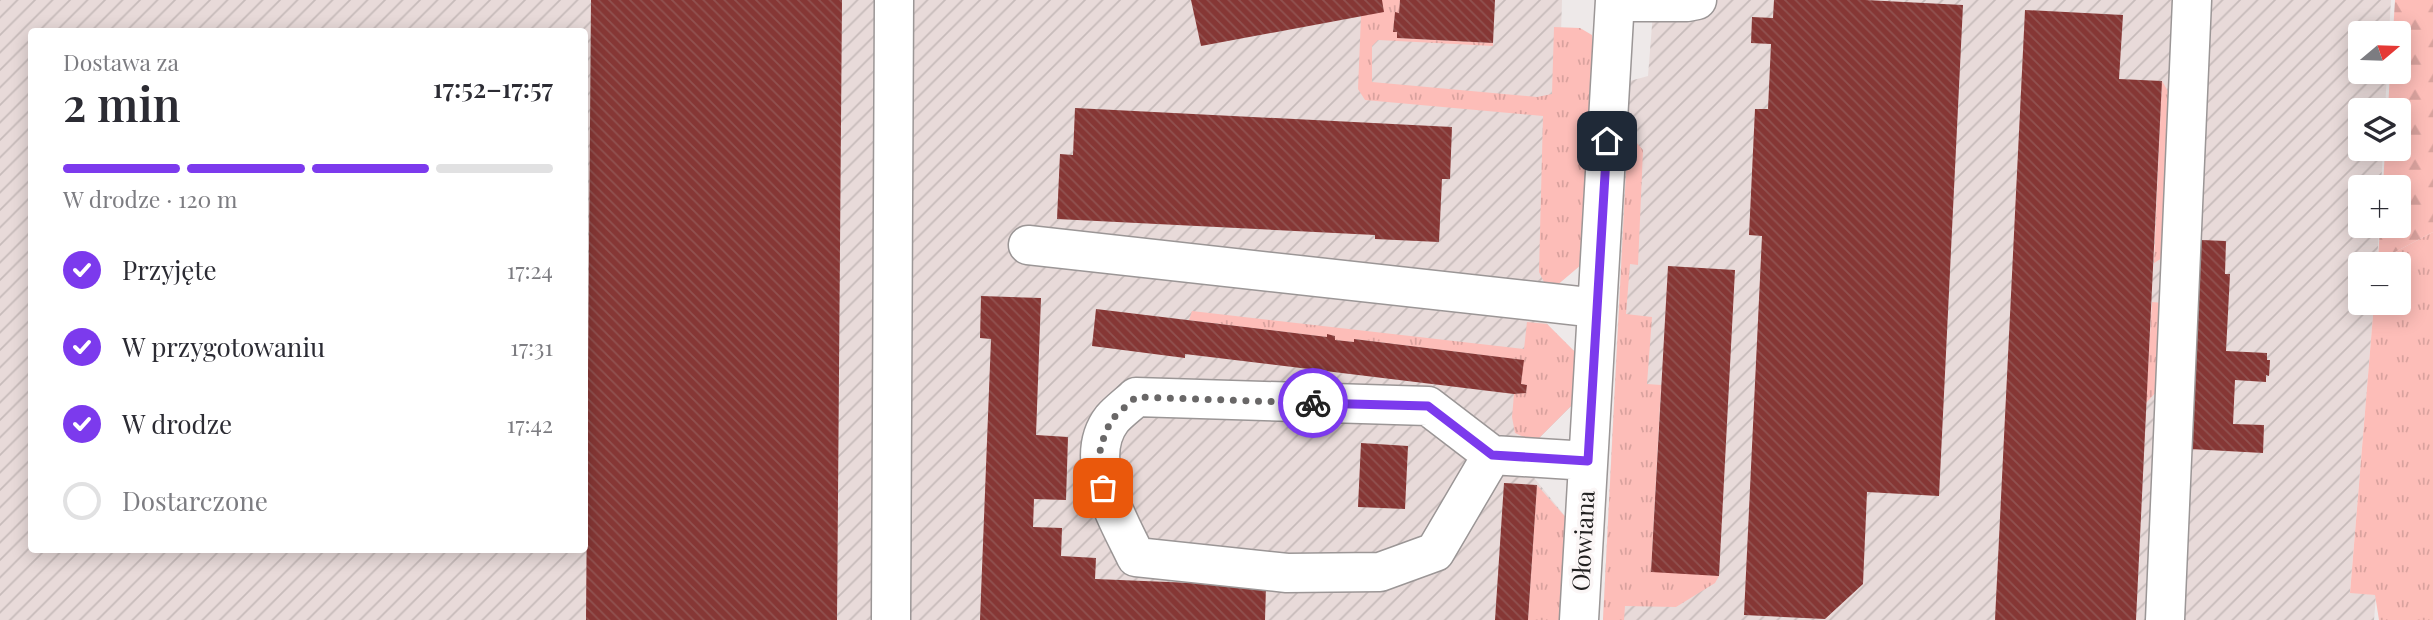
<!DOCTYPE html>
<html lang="pl">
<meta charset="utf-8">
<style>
:root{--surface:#fff;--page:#f2f2f3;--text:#2b2b33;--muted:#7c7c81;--line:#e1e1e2;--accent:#7c3aed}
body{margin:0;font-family:"Playfair Display",serif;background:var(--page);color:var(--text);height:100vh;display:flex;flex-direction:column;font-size:26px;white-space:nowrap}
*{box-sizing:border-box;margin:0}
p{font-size:23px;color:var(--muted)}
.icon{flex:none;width:38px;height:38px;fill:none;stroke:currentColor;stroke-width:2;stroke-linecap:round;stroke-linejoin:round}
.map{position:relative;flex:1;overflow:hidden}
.side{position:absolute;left:28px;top:28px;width:560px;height:525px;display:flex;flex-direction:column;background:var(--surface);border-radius:7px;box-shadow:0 4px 18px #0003}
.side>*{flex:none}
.needle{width:46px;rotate:71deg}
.tools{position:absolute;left:2348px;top:21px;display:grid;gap:14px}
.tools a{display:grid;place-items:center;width:63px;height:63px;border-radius:7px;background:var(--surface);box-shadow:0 4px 18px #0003;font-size:35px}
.pin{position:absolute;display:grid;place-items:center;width:60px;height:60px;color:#fff;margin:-30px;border-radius:14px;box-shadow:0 4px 10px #0006}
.courier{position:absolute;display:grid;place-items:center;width:70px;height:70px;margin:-35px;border:5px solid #7c3aed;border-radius:50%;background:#fff;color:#222;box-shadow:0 2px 9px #0007}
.headline em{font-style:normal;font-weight:600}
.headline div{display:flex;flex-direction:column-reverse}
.headline{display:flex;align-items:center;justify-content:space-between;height:119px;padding:0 35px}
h1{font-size:46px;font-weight:600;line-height:52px}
.bar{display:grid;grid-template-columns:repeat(4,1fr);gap:10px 7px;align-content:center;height:84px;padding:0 35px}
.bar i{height:9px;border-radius:5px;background:var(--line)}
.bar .active{background:var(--accent)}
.bar p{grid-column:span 4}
ol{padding:0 35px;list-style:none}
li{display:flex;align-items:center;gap:21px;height:77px}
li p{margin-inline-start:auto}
li .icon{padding:7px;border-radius:50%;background:var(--accent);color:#fff;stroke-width:4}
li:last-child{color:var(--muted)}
li i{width:38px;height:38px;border:4px solid var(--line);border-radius:50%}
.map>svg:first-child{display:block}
</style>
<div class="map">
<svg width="2433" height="620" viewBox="0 0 2433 620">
<defs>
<pattern id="industrial-furrows" width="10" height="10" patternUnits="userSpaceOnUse" patternTransform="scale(1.75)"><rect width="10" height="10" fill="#e8dad9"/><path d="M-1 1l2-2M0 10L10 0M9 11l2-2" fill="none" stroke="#c7bbba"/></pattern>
<pattern id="grass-tufts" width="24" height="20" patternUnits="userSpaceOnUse" patternTransform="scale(1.75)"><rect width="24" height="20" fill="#fdbdb8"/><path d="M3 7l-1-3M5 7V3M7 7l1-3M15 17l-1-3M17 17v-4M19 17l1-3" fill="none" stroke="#d9a29e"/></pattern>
<pattern id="forest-firs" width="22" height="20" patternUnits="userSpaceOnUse" patternTransform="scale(1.75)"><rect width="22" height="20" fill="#fdbdb8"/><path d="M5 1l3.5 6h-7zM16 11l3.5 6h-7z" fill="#d9a29e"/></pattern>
<pattern id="building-back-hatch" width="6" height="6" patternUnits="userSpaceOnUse" patternTransform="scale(1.75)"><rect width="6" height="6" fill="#863735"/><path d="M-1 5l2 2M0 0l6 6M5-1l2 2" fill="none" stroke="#915250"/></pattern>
</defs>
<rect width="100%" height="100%" fill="#eee9e9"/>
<path fill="url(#industrial-furrows)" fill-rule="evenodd" d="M0,0H1562L1559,102L1582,264L1549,292L1547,324L1577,354L1574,403L1535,442L1531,474L1569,521L1563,620H0ZM32,32H584V550H32Z
M1654,0H2391L2389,33H2361V72H2387L2385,110H2361V149H2383L2381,187H2361V226H2379L2377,264H2361V303H2374L2350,592L2376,595L2374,620H1603L1630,81L1648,76Z"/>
<path fill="url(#grass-tufts)" d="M1382,0H1400L1399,13H1395L1393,31L1397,32V38L1493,43V46L1378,40L1372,46V82L1537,97L1552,94L1554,27L1580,28L1592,35L1594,54L1582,264L1549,292L1539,272L1543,116L1365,100L1358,89L1361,16Z
M2162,81L2172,98L2162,258L2154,263Z
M1628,133L1643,150L1638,265L1630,264L1626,314L1652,317L1647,384L1661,385L1651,571L1719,576L1715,583L1676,607L1625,606L1624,620H1603Z
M2433,232V620H2379L2375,595L2350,593L2374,303H2399V264H2377L2378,261Z
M2152,302L2163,303L2158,390L2146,403Z
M1192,311L1524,349L1527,322L1547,324L1577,354L1574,403L1535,442L1515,433L1512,417L1514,394L1526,393L1527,385L1521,384L1523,360L1355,339L1354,342L1335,340V336L1327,335V337L1189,320Z
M1537,485L1569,521L1563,620H1528Z"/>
<path fill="url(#forest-firs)" d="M2395,0H2433V232L2378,261L2380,226H2399V187H2383L2385,149H2399V110H2388L2390,72H2399V33H2393Z"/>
<path fill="url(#building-back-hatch)" d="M591,0H842L837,620H586Z
M1191,0H1382L1384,12L1201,46Z
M1400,0H1495L1493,43L1397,38V32H1393L1395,12L1399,13Z
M1774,0H1865L1963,5L1939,496L1867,492L1863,584L1825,619L1744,615L1762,236L1749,235L1755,109H1768L1771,44L1751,43L1752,17L1773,18Z
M2025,10L2123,15L2119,79L2162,81L2136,620H1995Z
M1075,108L1452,127L1450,179H1442L1439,242L1375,239V235L1057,219L1060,154L1073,155Z
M2201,240L2226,241L2225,274H2230L2226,351L2267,353V360H2270L2269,376L2266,375V382L2235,380L2233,424L2264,425L2263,453L2190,449Z
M1668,266L1735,270L1719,576L1651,572Z
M981,296L1041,298L1036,435L1068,437L1066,500L1034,499L1033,527L1062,528L1061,556L1096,558L1095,579L1266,586L1265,620H980L991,339L980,338Z
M1096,309L1327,337V334L1335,336V340L1354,342V339L1524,360L1521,384L1527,385L1526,393L1514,394L1185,354V358L1092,346Z
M1361,443L1408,446L1405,509L1358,507Z
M1504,483L1537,485L1528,620H1495Z"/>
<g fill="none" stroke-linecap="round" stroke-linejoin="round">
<g stroke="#9b9696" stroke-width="41">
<path id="minor" d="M1615,2H1687L1697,0
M1028,245L1597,308
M1492,455L1435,552L1380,572L1287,573L1136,557C1118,519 1081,459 1112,419C1119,411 1129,404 1136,397L1428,406L1492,455L1588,461
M891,620L894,0
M1579,620L1615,0
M2165,620L2192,0"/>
</g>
<use href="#minor" stroke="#fff" stroke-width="38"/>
</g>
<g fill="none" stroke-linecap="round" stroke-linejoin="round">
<path stroke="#696767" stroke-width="7" stroke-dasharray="0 12.6" d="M1103,488L1100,447L1111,420L1136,397L1313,403"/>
<path stroke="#7c3aed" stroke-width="9" d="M1313,403L1428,406L1492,455L1588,461L1607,141"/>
</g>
<g text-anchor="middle" stroke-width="7" stroke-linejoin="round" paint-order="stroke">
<g font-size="24" fill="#222121" stroke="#fbf6f6">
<text transform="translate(1584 541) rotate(-87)" y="8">Ołowiana</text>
</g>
</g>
</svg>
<div class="tools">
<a><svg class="needle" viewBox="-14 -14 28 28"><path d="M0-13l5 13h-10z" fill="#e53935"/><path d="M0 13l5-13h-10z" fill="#7c7c81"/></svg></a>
<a><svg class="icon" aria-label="layers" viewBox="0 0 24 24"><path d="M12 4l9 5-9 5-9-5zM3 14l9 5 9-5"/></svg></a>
<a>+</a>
<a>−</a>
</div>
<div class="pin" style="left:1103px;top:488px;background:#ea580c"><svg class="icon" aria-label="bag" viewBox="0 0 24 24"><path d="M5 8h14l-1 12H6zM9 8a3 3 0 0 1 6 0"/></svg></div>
<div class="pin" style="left:1607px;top:141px;background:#1f2937"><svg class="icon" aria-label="home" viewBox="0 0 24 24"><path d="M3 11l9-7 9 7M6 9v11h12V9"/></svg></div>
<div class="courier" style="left:1313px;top:403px"><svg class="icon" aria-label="bike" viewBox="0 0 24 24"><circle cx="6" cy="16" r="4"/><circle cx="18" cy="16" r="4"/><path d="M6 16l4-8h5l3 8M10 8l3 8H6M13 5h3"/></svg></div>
<section class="side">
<div class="headline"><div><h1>2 min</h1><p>Dostawa za</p></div><em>17:52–17:57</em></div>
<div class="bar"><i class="active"></i><i class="active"></i><i class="active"></i><i></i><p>W drodze · 120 m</p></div>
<ol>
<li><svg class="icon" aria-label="check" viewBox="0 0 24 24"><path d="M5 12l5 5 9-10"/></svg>Przyjęte<p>17:24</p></li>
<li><svg class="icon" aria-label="check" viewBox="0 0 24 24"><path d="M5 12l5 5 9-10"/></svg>W przygotowaniu<p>17:31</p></li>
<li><svg class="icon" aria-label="check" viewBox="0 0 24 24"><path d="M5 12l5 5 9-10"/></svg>W drodze<p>17:42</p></li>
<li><i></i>Dostarczone</li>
</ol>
</section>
</div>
